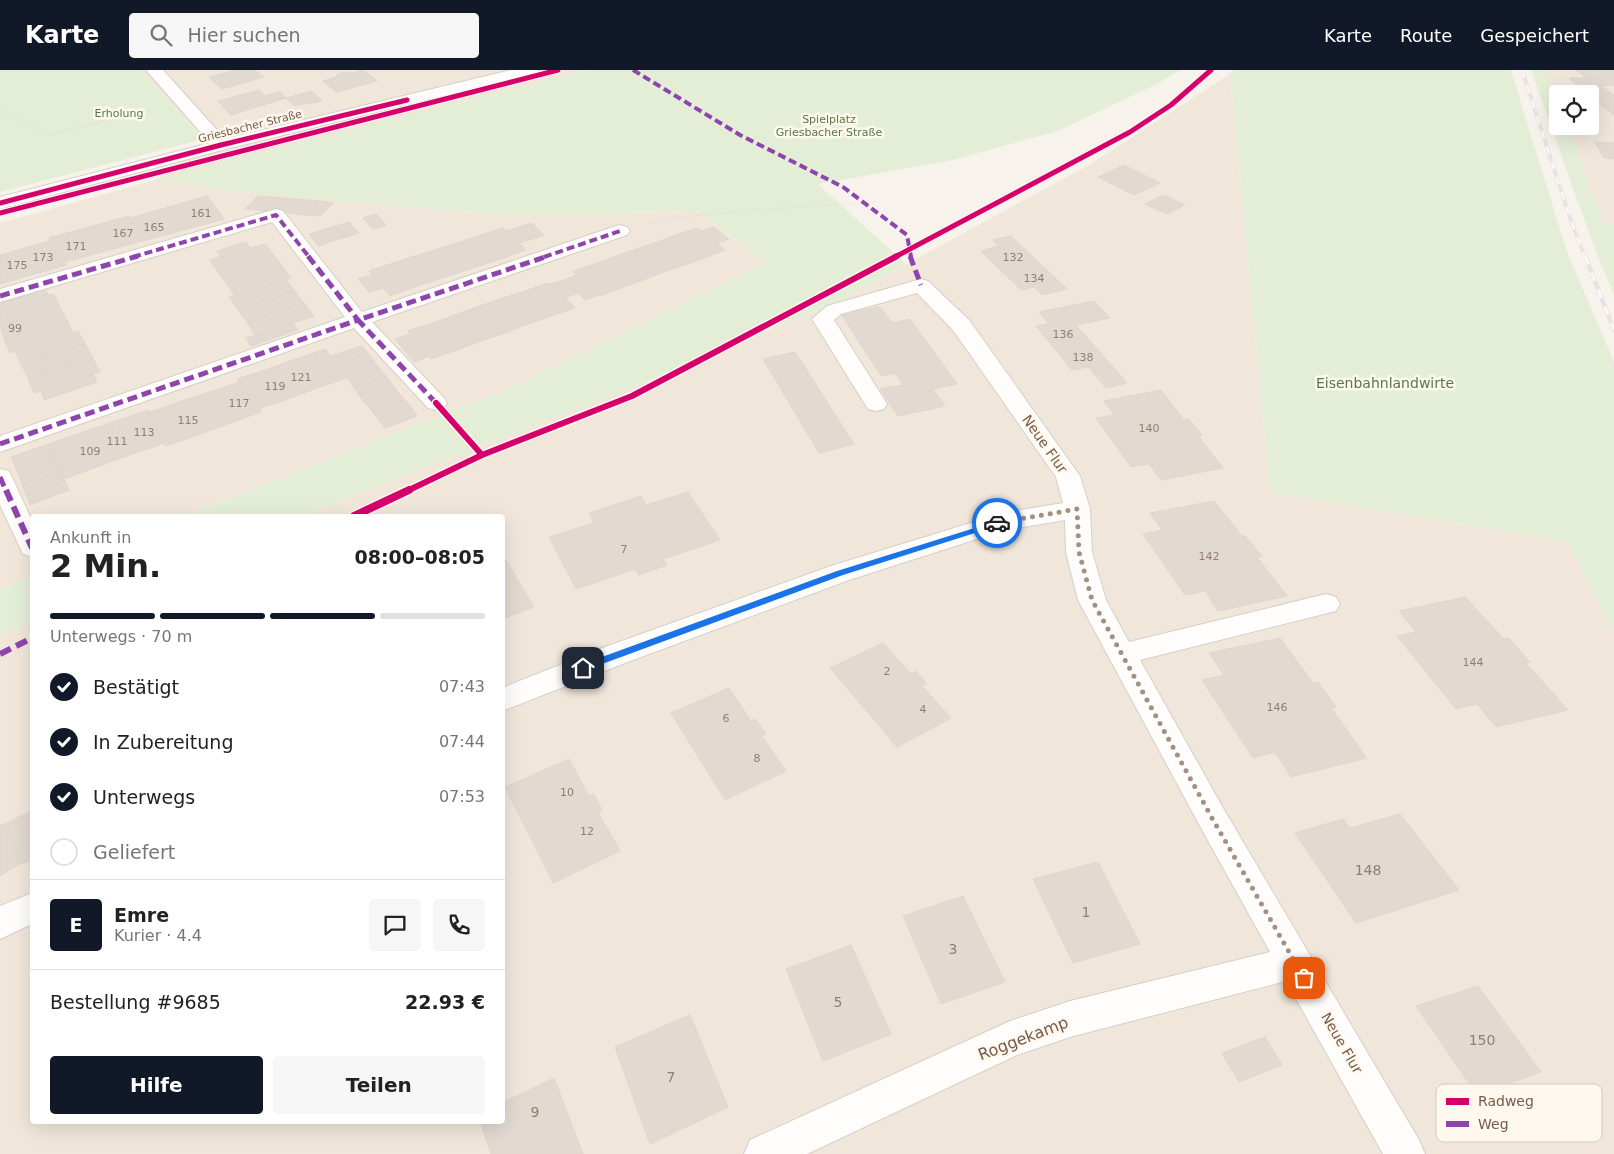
<!DOCTYPE html>
<html lang="de">
<meta charset="utf-8">
<style>
:root{--surface:#fff;--page:#f6f6f6;--text:#222;--muted:#767676;--line:#e0e0e0;--accent:#111827}
body{margin:0;font-family:"DejaVu Sans",sans-serif;background:var(--page);color:var(--text);height:100vh;display:flex;flex-direction:column;font-size:19px;white-space:nowrap}
*{box-sizing:border-box;margin:0}
p{font-size:16px;color:var(--muted)}
.icon{flex:none;width:28px;height:28px;fill:none;stroke:currentColor;stroke-width:2;stroke-linecap:round;stroke-linejoin:round}
.map{position:relative;flex:1;overflow:hidden}
.side{position:absolute;left:30px;top:444px;width:475px;height:610px;display:flex;flex-direction:column;background:var(--surface);border-radius:5px;box-shadow:0 5px 20px #0002}
.side>*{flex:none}
.controls{position:absolute;left:1549px;top:15px;display:grid;gap:10px}
.controls a{display:grid;place-items:center;width:50px;height:50px;border-radius:5px;background:var(--surface);box-shadow:0 5px 20px #0002;font-size:25px}
.pin{position:absolute;display:grid;place-items:center;width:42px;height:42px;color:#fff;margin:-21px;border-radius:10px;box-shadow:0 2px 8px #0006}
.courier{position:absolute;display:grid;place-items:center;width:50px;height:50px;margin:-25px;border:4px solid #1a73e8;border-radius:50%;background:#fff;color:#222;box-shadow:0 1px 6px #0007}
.summary em{font-style:normal;font-weight:700}
.summary div{display:flex;flex-direction:column-reverse}
.summary{display:flex;align-items:center;justify-content:space-between;height:85px;padding:0 20px}
h1{font-size:32px;font-weight:700;line-height:38px}
.bar{display:grid;grid-template-columns:repeat(4,1fr);gap:8px 5px;align-content:center;height:60px;padding:0 20px}
.bar i{height:6px;border-radius:4px;background:var(--line)}
.bar .active{background:var(--accent)}
.bar p{grid-column:span 4}
.line{display:flex;align-items:center;gap:12px;padding:0 20px;border-top:1px solid var(--line)}
.line div{flex:1}
.round{display:grid;place-items:center;flex:none;width:52px;height:52px;border-radius:5px;background:var(--page)}
ol{padding:0 20px;list-style:none}
li{display:flex;align-items:center;gap:15px;height:55px}
li p{margin-inline-start:auto}
li .icon{padding:5px;border-radius:50%;background:var(--accent);color:#fff;stroke-width:4}
li:last-child{color:var(--muted)}
li i{width:28px;height:28px;border:2px solid var(--line);border-radius:50%}
.button{display:flex;gap:10px;margin-top:auto;padding:10px 20px}
.button a{flex:1;height:58px;border-radius:5px;background:var(--accent);color:#fff;font-size:20px;font-weight:700;line-height:58px;text-align:center}
.button a+a{background:var(--page);color:var(--text)}
header{display:flex;align-items:center;gap:30px;box-sizing:border-box;height:70px;padding:0 25px;background:var(--accent);color:#fff}
header strong{font-size:24px}
nav{display:flex;gap:28px;margin-inline-start:auto;font-size:18px}
.search{width:350px;height:45px;background:var(--page);display:flex;align-items:center;gap:12px;box-sizing:border-box;padding:0 18px;border-radius:5px;color:var(--muted);font-size:19px}
.map>svg:first-child{display:block}
</style>
<header>
<strong>Karte</strong>
<div class="search"><svg class="icon" aria-label="search" viewBox="0 0 24 24"><circle cx="10" cy="10" r="6"/><path d="M15 15l6 6"/></svg>Hier suchen</div>
<nav><a>Karte</a><a>Route</a><a>Gespeichert</a></nav>
</header>
<div class="map">
<svg width="1614" height="1084" viewBox="0 0 1614 1084">
<rect width="100%" height="100%" fill="#f7f3ec"/>
<path fill="#f0e6da" d="M140,0H587L161,109L471,143L562,145L698,141L766,193L504,321L184,446H32V506L0,519V153L159,109L204,69Z
M1544,0H1614V154L1603,153L1578,85L1570,56H1590V24H1558L1557,25Z
M1230,4L1270,422L1567,471L1614,562V1084H0V566L32,552V1051H502V446H301L658,307L835,233L1089,95Z"/>
<path fill="#e4eed7" d="M0,0H140L204,69L0,122Z
M587,0H1180L1157,14L1058,61L949,91L818,114L906,194L835,233L658,307L301,446H184L504,321L766,193L698,141L562,145L471,143L239,122L159,109Z
M1234,0H1511L1567,182L1614,292V562L1567,471L1270,422L1230,4Z
M1531,0H1544L1557,25L1558,56H1570L1578,85L1603,153L1614,154V226L1590,166Z
M32,506V552L0,566V519Z"/>
<path fill="#e2d9d1" stroke="#e0d6ce" d="M235,0H255L264,7L222,19L209,7Z
M364,0L377,11L336,22L323,11L336,7L338,4L344,2L351,3Z
M1576,0H1614V15L1601,16L1614,25V45L1590,27V24H1586L1576,16H1579L1569,8H1586Z
M259,20L265,26L280,22L286,28L231,45L218,31Z
M312,21L322,31L294,36L286,28Z
M1595,72L1614,73V89L1604,88Z
M1124,95L1160,113L1134,125L1098,107Z
M1163,125L1185,135L1167,144L1145,134Z
M207,126L224,149L65,192L66,195L0,214V185L50,171L49,168L129,146L131,148Z
M258,126L270,127L257,140L245,139Z
M270,127L283,128L270,141L257,140Z
M283,128L295,129L282,142L270,141Z
M295,129L307,130L295,144L282,142Z
M307,130L320,131L308,145L295,144Z
M320,131L333,133L320,146L308,145Z
M376,144L386,155L373,159L363,148Z
M349,152L359,163L346,167L336,156Z
M532,153L544,165L532,169L519,157Z
M336,156L346,167L332,171L322,160Z
M519,157L532,169L519,173L507,161Z
M713,157L729,169L717,173L702,161Z
M503,158L519,173L526,180L504,188L481,165Z
M697,158L702,161L725,180L705,188L676,165Z
M322,160L332,171L319,176L309,164Z
M481,165L504,188L482,195L460,172Z
M676,165L705,188L684,195L657,172Z
M1011,166L1067,219L1042,225L1034,217L1021,220L981,181L999,176L993,170Z
M246,172L250,178L221,187L217,181Z
M460,172L482,195L460,202L438,179Z
M657,172L684,195L664,202L636,179Z
M265,174L274,185L218,202L210,190Z
M438,179L460,202L437,210L415,186Z
M636,179L664,202L643,210L616,186Z
M274,185L282,196L227,214L218,202Z
M415,186L437,210L414,217L393,193Z
M616,186L643,210L621,218L595,194Z
M393,193L414,217L390,226L369,201Z
M595,194L621,218L599,226L573,201Z
M282,196L291,208L235,226L227,214Z
M372,205L383,218L369,222L358,209Z
M577,205L598,225L585,230L564,210Z
M286,209L295,221L238,240L229,227Z
M564,210L578,223L565,228L550,214Z
M548,213L565,228L575,238L551,246L525,221Z
M45,219L49,226L32,231L29,224Z
M295,221L304,233L247,252L238,240Z
M525,221L551,246L528,254L503,228Z
M29,224L32,231L0,241V233Z
M54,224L60,237L0,255V241Z
M503,228L528,254L505,263L480,236Z
M1094,231L1110,248L1076,255L1127,313L1106,318L1088,297L1072,300L1036,256L1049,254L1039,242Z
M304,233L314,246L256,266L247,252Z
M480,236L505,263L481,271L457,244Z
M60,237L67,250L4,269L0,255Z
M880,237L892,253L910,249L957,314L933,319L945,336L898,346L880,319L903,315L895,303L881,306L841,244Z
M457,244L481,271L457,280L433,253Z
M67,250L73,262L10,283L4,269Z
M293,253L298,260L251,276L246,268Z
M433,253L457,280L431,289L408,261Z
M78,261L85,274L21,294L15,281Z
M410,264L429,286L414,292L395,269Z
M85,274L92,287L28,308L21,294Z
M362,276L368,283L336,294L331,286Z
M325,279L347,308L317,318L296,289Z
M795,282L854,374L819,383L763,289Z
M368,283L374,291L343,302L336,294Z
M92,287L100,302L34,323L28,308Z
M296,289L317,318L288,329L268,299Z
M374,291L380,299L349,310L343,302Z
M268,299L288,329L258,339L237,309Z
M380,299L386,306L354,318L349,310Z
M93,304L97,312L44,330L41,321Z
M386,306L391,313L359,325L354,318Z
M240,312L261,342L230,353L210,322Z
M391,313L397,321L365,333L359,325Z
M1161,320L1184,350L1189,349L1202,365L1198,366L1223,398L1161,410L1149,394L1131,397L1096,348L1114,345L1104,331Z
M397,321L404,329L372,341L365,333Z
M210,322L230,353L198,365L179,332Z
M404,329L411,337L378,349L372,341Z
M179,332L198,365L166,376L148,343Z
M411,337L417,346L385,358L378,349Z
M148,340L165,373L132,384L116,351Z
M116,351L132,384L99,396L83,362Z
M83,362L99,396L64,409L49,374Z
M49,374L52,383L15,396L11,387Z
M52,383L57,392L19,406L15,396Z
M57,392L61,401L22,415L19,406Z
M61,401L65,411L26,425L22,415Z
M65,411L69,420L30,435L26,425Z
M688,422L720,470L663,489L667,495L639,505L635,499L576,519L549,467L594,453L589,443L641,426L646,435Z
M1214,431L1242,466H1245L1262,486L1257,487L1287,526L1218,541L1205,521L1185,525L1143,464L1162,460L1150,443Z
M503,485L534,537L502,549V486Z
M1465,527L1504,569L1509,568L1530,592L1526,593L1568,640L1496,657L1477,634L1456,639L1397,566L1416,562L1399,541Z
M1280,568L1313,613L1318,612L1336,637L1331,638L1367,688L1291,707L1275,682L1253,688L1202,610L1224,605L1209,583Z
M883,573L911,604L916,601L927,614L922,616L951,648L897,677L830,598Z
M729,618L751,651L755,649L766,664L762,666L786,701L725,730L671,643Z
M569,689L589,726L594,724L602,740L598,742L620,781L553,813L505,717Z
M32,741V791L19,794L8,752Z
M1400,744L1459,820L1356,853L1295,763L1343,749L1350,758Z
M8,752L19,794L0,806V756Z
M1098,792L1140,874L1073,893L1033,809Z
M963,826L1005,912L941,934L903,846Z
M851,875L891,964L823,991L786,899Z
M1478,916L1541,1002L1477,1025L1416,936Z
M690,945L728,1037L650,1074L615,977Z
M1265,967L1282,995L1239,1012L1222,983Z
M554,1008L583,1084H491L480,1051H502V1033Z"/>
<g fill="none" stroke-linecap="round" stroke-linejoin="round">
<g stroke="#d6cfc8" stroke-width="2">
<path id="minor" d="M146,0H163L225,69L511,0H539L537,3L226,79L0,139V127L210,73Z
M276,139L283,141L362,242L613,157L620,155L627,157L630,161L627,165L372,252L444,328L447,333L444,338L436,340L428,338L354,258L0,382V366L345,247L272,152L0,232V219Z
M921,209L928,211L969,250L1080,406L1090,439L1092,482L1106,530L1129,572L1326,524L1336,527L1340,534L1336,541L1140,590L1223,738L1419,1070L1425,1084H1383L1286,911L1070,967L1017,985L807,1084H744L750,1070L1010,951L1070,931L1270,882L1201,758L1078,530L1066,482L1065,450L1005,460L849,510L625,593L502,641V618L605,577L831,496L1003,443L1063,433L1056,407L953,260L917,223L841,244L834,250L887,334L884,339L876,341L868,339L812,249L827,236Z
M0,399L9,401L12,407L32,451V487L23,484L0,435Z
M32,823V854L0,869V836Z"/>
</g>
<path stroke="#d8d1cc" stroke-width="2" stroke-dasharray="0.5 2.5" stroke-linecap="butt" d="M0,41L46,65L149,40
M652,153L676,147L809,136L865,134"/>
<use href="#minor" fill="#fefdfc" fill-rule="evenodd"/>
<g stroke="#e5e3e5" stroke-width="4">
<path id="rail-far1" d="M1522,0L1571,151L1585,187"/>
</g>
<g stroke="#e5e3e5" stroke-width="4.5">
<path id="rail" d="M1585,186L1614,260"/>
</g>
<use href="#rail-far1" stroke="#fff8ee" stroke-width="2.5" stroke-dasharray="8" stroke-linecap="butt"/>
<use href="#rail" stroke="#fff8ee" stroke-width="3" stroke-dasharray="9" stroke-linecap="butt"/>
<path stroke="#8e44ad" stroke-width="4" stroke-dasharray="8 4" stroke-linecap="butt" d="M633,0L740,65L843,117L907,165L911,187
M133,187L276,145L309,187
M544,187L620,161"/>
<path stroke="#8e44ad" stroke-width="5" stroke-dasharray="10 5" stroke-linecap="butt" d="M910,186L921,215
M0,226L138,186
M436,333L358,250L548,186
M0,374L358,250L308,186
M0,407L6,421"/>
<path stroke="#8e44ad" stroke-width="6" stroke-dasharray="12 6" stroke-linecap="butt" d="M6,420L32,478
M0,584L32,568"/>
<g stroke="#fff8ee" stroke-width="7">
<path id="cycleway-far2" d="M0,133L221,75L407,30
M0,143L558,0
M895,187L1130,62L1171,35L1211,0"/>
</g>
<g stroke="#fff8ee" stroke-width="9">
<path id="cycleway-far1" d="M436,333L482,385
M407,421L482,385L632,326L897,186"/>
</g>
<g stroke="#fff8ee" stroke-width="11">
<path id="cycleway" d="M354,446L409,420"/>
</g>
<use href="#cycleway-far2" stroke="#d6006c" stroke-width="5"/>
<use href="#cycleway-far1" stroke="#d6006c" stroke-width="6"/>
<use href="#cycleway" stroke="#d6006c" stroke-width="8"/>
</g>
<path fill="#1a73e8" d="M997,451L1001,453L1000,455L843,505L586,600H580L579,598L580,595L837,501Z"/>
<g fill="none" stroke-linecap="round" stroke-linejoin="round">
<path stroke="#a39083" stroke-width="5" stroke-dasharray="0 9" d="M997,453L1077,439L1079,482L1092,530L1212,748L1304,908"/>
</g>
<g text-anchor="middle" stroke-width="5" stroke-linejoin="round" paint-order="stroke">
<g font-size="11" fill="#537c43" stroke="#fff8ee">
<text x="119" y="47">Erholung</text>
<text x="829" y="53">Spielplatz<tspan x="829" dy="13">Griesbacher Straße</tspan></text>
</g>
<g font-size="11" fill="#765b4b" stroke="#fff8ee">
<text transform="translate(250 56) rotate(-14)" y="4">Griesbacher Straße</text>
</g>
<g font-size="11" fill="#937d70">
<text x="201" y="147">161</text>
<text x="154" y="161">165</text>
<text x="123" y="167">167</text>
<text x="76" y="180">171</text>
<text x="43" y="191">173</text>
<text x="1013" y="191">132</text>
<text x="17" y="199">175</text>
<text x="1034" y="212">134</text>
<text x="15" y="262">99</text>
<text x="1063" y="268">136</text>
<text x="1083" y="291">138</text>
<text x="301" y="311">121</text>
<text x="275" y="320">119</text>
<text x="239" y="337">117</text>
<text x="188" y="354">115</text>
<text x="1149" y="362">140</text>
<text x="144" y="366">113</text>
<text x="117" y="375">111</text>
<text x="90" y="385">109</text>
<text x="624" y="483">7</text>
<text x="1209" y="490">142</text>
<text x="1473" y="596">144</text>
<text x="887" y="605">2</text>
<text x="1277" y="641">146</text>
<text x="923" y="643">4</text>
<text x="726" y="652">6</text>
<text x="757" y="692">8</text>
<text x="567" y="726">10</text>
<text x="587" y="765">12</text>
</g>
<g font-size="14" fill="#537c43" stroke="#fff8ee">
<text x="1385" y="318">Eisenbahnlandwirte</text>
</g>
<g font-size="14" fill="#765b4b" stroke="#fff8ee">
<text transform="translate(1045 374) rotate(55)" y="5">Neue Flur</text>
<text transform="translate(1342 973) rotate(60)" y="5">Neue Flur</text>
</g>
<g font-size="14" fill="#937d70">
<text x="1368" y="805">148</text>
<text x="1086" y="847">1</text>
<text x="953" y="884">3</text>
<text x="838" y="937">5</text>
<text x="1482" y="975">150</text>
<text x="671" y="1012">7</text>
<text x="535" y="1047">9</text>
</g>
<g font-size="16" fill="#765b4b" stroke="#fff8ee">
<text transform="translate(1023 968) rotate(-21)" y="6">Roggekamp</text>
</g>
</g>
<rect x="1436" y="1014" width="166" height="58" rx="8" fill="#fff8ee" stroke="#d6c9bd" stroke-width="1"/>
<rect x="1446" y="1028" width="23" height="7" fill="#d6006c"/>
<rect x="1446" y="1051" width="23" height="6" fill="#8e44ad"/>
<g font-size="14" fill="#765b4b">
<text x="1478" y="1036">Radweg</text>
<text x="1478" y="1059">Weg</text>
</g>
</svg>
<div class="controls">
<a><svg class="icon" aria-label="locate" viewBox="0 0 24 24"><circle cx="12" cy="12" r="6"/><path d="M12 2v4M12 18v4M2 12h4M18 12h4"/></svg></a>
</div>
<div class="pin" style="left:1304px;top:908px;background:#ea580c"><svg class="icon" aria-label="bag" viewBox="0 0 24 24"><path d="M5 8h14l-1 12H6zM9 8a3 3 0 0 1 6 0"/></svg></div>
<div class="pin" style="left:583px;top:598px;background:#1f2937"><svg class="icon" aria-label="home" viewBox="0 0 24 24"><path d="M3 11l9-7 9 7M6 9v11h12V9"/></svg></div>
<div class="courier" style="left:997px;top:453px"><svg class="icon" aria-label="car" viewBox="0 0 24 24"><path d="M5 17H2v-5l4-1 3-4h7l3 4 3 1v5h-3M9 17h6M6 11h13"/><circle cx="7" cy="17" r="2"/><circle cx="17" cy="17" r="2"/></svg></div>
<section class="side">
<div class="summary"><div><h1>2 Min.</h1><p>Ankunft in</p></div><em>08:00–08:05</em></div>
<div class="bar"><i class="active"></i><i class="active"></i><i class="active"></i><i></i><p>Unterwegs · 70 m</p></div>
<ol>
<li><svg class="icon" aria-label="check" viewBox="0 0 24 24"><path d="M5 12l5 5 9-10"/></svg>Bestätigt<p>07:43</p></li>
<li><svg class="icon" aria-label="check" viewBox="0 0 24 24"><path d="M5 12l5 5 9-10"/></svg>In Zubereitung<p>07:44</p></li>
<li><svg class="icon" aria-label="check" viewBox="0 0 24 24"><path d="M5 12l5 5 9-10"/></svg>Unterwegs<p>07:53</p></li>
<li><i></i>Geliefert</li>
</ol>
<div class="line" style="height:90px"><b class="round" style="background:var(--accent);color:#fff">E</b><div><b>Emre</b><p>Kurier · 4.4</p></div><a class="round"><svg class="icon" aria-label="chat" viewBox="0 0 24 24"><path d="M4 5h16v11H9l-5 4z"/></svg></a><a class="round"><svg class="icon" aria-label="phone" viewBox="0 0 24 24"><path d="M5 4h4l2 5-3 2q2 4 5 5l2-3 5 2v4C11 20 4 13 5 4z"/></svg></a></div>
<div class="line" style="height:65px"><div>Bestellung #9685</div><b>22.93 €</b></div>
<div class="button"><a>Hilfe</a><a>Teilen</a></div>
</section>
</div>
